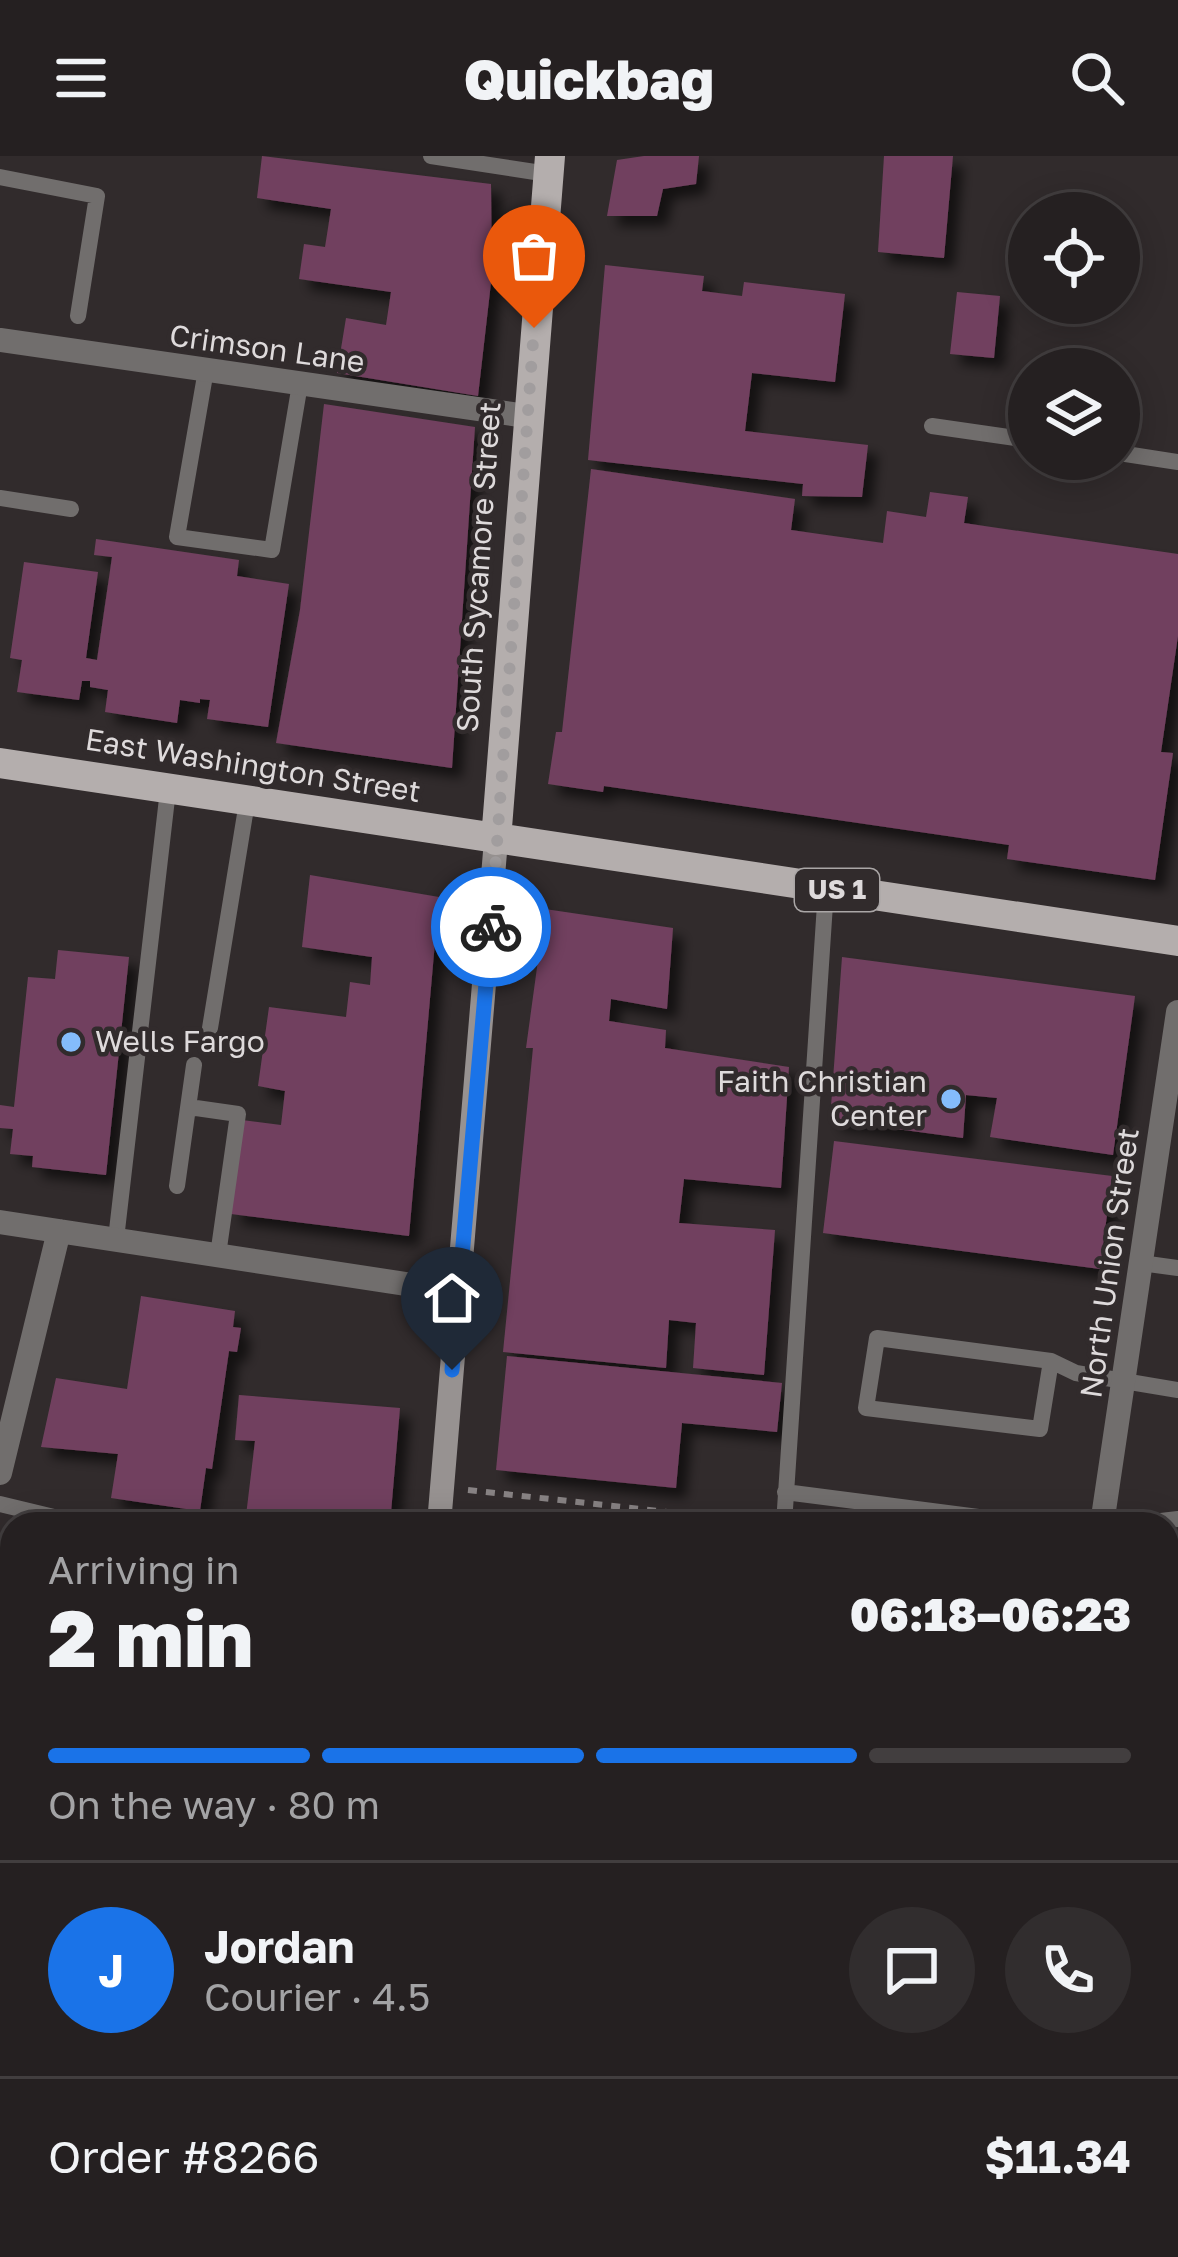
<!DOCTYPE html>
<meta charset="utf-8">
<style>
:root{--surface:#252021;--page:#312d2e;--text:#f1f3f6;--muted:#a3a3a5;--line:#423e3f;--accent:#1a73e8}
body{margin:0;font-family:"Golos Text",sans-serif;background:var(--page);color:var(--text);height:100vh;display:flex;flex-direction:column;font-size:45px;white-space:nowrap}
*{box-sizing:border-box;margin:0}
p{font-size:39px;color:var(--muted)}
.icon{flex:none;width:66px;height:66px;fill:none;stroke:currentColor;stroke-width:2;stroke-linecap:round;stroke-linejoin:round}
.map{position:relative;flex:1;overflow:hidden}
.sheet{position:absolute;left:0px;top:1356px;width:1179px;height:747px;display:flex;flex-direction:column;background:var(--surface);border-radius:36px 36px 0 0;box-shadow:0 6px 30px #0003,0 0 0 3px var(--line)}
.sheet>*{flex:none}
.controls{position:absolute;left:1008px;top:36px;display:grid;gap:24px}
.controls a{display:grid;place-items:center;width:132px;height:132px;border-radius:50%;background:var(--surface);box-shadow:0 6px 30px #0003,0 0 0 3px var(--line);font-size:60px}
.pin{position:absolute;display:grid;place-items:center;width:102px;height:102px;color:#fff;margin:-123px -51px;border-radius:50% 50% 50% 0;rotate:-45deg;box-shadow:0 0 12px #0007}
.pin .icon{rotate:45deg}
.courier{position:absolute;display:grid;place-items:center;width:120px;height:120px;margin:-60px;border:9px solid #1a73e8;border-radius:50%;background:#fff;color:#222;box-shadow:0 3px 15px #0007}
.head em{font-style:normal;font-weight:800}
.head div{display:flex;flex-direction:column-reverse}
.head{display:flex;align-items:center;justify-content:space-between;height:204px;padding:0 48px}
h1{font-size:78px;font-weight:800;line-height:90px}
.bar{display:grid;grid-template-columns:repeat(4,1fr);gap:18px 12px;align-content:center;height:144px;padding:0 48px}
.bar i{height:15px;border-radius:9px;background:var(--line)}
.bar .current{background:var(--accent)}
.bar p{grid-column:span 4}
.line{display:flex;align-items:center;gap:30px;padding:0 48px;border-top:3px solid var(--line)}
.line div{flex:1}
.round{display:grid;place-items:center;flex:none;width:126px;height:126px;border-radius:63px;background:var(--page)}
header{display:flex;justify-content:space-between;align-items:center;height:156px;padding:0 48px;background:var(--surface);font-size:54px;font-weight:800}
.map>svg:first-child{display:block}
</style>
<header><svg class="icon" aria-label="menu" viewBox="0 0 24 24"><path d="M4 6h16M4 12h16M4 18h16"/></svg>Quickbag<svg class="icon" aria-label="search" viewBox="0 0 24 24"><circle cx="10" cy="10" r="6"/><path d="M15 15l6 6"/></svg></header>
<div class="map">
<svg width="1178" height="2101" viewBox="0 0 1178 2101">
<defs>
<filter id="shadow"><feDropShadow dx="10" dy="10" stdDeviation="6" flood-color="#0009"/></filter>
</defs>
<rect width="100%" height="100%" fill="#312b2c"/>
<path fill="#71415f" filter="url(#shadow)" d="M262,0L491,28L492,118L478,240L337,217L346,162L386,169L391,136L299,123L304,88L325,91L331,53L257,42Z
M644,0H699L696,28L663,33L657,60H607L617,4Z
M884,0H953L944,102L878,96Z
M605,109L704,120L702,135L742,140L744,126L845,138L835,226L752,217L745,275L868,289L862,341L802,340L803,328L588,304Z
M957,136L1000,140L994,202L950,198Z
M324,248L475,271L452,612L276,587L300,454Z
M591,313L795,343L791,374L883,387L887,355L926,361L930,336L968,341L964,367L1178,398V480L1161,596L1173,597L1155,724L1007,703L1009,689L604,630L603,636L548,628L556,576H562Z
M96,383L239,404L237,420L289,428L268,571L207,563L210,544L200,543V547L180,544L177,567L105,556L108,534L90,531V525H82L79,544L17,536L22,504L10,502L24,406L98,416L86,502L97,504L112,401L94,399Z
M310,719L439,741L409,1080L231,1058L242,964L281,969L285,935L258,930L269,851L346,861L350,826L370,829L372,801L302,791Z
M545,753L673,772L667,853L611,843L609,865L666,874L665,892L789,911L781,1032L684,1023L679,1067L775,1074L764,1219L693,1212L696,1167L669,1164L666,1212L503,1196L533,892H526Z
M58,794L129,801L106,1019L32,1011L33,1000L10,998L13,973L0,972V949L14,951L28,821L55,823Z
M842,801L1135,840L1113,999L990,981L997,942L966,939L963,982L830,964Z
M834,985L1112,1020L1100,1113L823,1077Z
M141,1140L235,1155L233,1171L241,1172L237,1196L229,1195L212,1313L206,1312L200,1355L111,1342L118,1298L41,1291L56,1222L127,1233Z
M507,1200L782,1227L777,1276L682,1267L676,1332L496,1314Z
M239,1239L400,1252L390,1368H245L255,1285L235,1284Z
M490,1357L563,1365V1368H488Z
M1175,1412L1178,1413V1472L1167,1470Z
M1167,1504L1178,1506V1560L1167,1558Z
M1167,1790L1178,1791V1888L1167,1886Z
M448,2091H599L598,2101H447Z
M731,2091H792L791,2101H730Z
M856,2091H933L932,2101H855Z"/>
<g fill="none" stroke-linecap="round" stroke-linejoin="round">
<path stroke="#888384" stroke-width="6" stroke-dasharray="9 9" stroke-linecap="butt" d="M468,1334L759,1366"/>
<path stroke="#716e6d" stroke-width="16" d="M431,0L548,18
M0,21L97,40L78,160
M206,214L177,381L272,394L300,228
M932,270L1029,284
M1119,297L1178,306
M0,342L71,353
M210,872L247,646
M189,951L238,958L218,1099
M177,1030L194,909
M116,1083L168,634
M1141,1107L1178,1112
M1051,1205L1040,1273L866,1252L877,1182L1051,1205L1076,1217L1178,1234
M785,1336L1034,1368
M0,1348L83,1368
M784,1368L826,733
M1135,1368L1178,1363
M0,1667L12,1617
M0,1851L12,1853
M1167,1947L1178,1948"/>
<path stroke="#716e6d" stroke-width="24" d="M0,184L526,260
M0,1066L458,1136
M0,1317L59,1075
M1102,1368L1178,856
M0,2060L12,2062
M183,2091L241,2101
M1006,2101L1007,2091"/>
<path stroke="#979291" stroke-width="24" d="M439,1368L496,684
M390,2101L391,2091"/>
<path stroke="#b4aead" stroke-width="30" d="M0,607L1178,785
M496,684L550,0"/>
</g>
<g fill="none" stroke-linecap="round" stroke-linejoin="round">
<path stroke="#a19d9e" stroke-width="12" stroke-dasharray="0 21.6" d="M491,771L534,172"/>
<path stroke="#1a73e8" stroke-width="15" d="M452,1214L491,771"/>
</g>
<g fill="#84bcfb" stroke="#312b2c" stroke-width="4.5">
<circle cx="71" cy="886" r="12"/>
<circle cx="951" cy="943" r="12"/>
</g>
<g text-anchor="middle" stroke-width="9" stroke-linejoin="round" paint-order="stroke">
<rect fill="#312b2c" stroke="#aaa6a6" stroke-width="3" x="795" y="713" width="84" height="42" rx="9"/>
<g font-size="27" font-weight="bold" fill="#dedadb">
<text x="837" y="743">US 1</text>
</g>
<g font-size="30" fill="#dedadb" stroke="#312b2c">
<text transform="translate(267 193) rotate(8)" y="10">Crimson Lane</text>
<text transform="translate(479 411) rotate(-86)" y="10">South Sycamore Street</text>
<text transform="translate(253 610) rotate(9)" y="10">East Washington Street</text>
<text transform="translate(1110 1107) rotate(-82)" y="10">North Union Street</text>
</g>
<g font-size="30" fill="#dedadb" stroke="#312b2c" text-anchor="start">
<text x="95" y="896">Wells Fargo</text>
<text x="927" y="936" text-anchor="end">Faith Christian<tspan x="927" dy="34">Center</tspan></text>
</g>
</g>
</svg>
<div class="controls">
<a><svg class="icon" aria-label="locate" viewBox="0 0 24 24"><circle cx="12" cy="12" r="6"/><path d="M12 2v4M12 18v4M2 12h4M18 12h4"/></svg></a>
<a><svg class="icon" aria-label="layers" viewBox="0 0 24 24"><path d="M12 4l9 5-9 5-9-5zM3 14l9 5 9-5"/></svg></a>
</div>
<div class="pin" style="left:534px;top:172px;background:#ea580c"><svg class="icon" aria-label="bag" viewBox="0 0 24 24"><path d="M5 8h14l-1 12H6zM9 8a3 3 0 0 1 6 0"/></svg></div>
<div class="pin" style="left:452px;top:1214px;background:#1f2937"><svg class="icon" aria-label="home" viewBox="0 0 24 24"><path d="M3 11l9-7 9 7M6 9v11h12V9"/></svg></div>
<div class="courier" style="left:491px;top:771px"><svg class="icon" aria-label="bike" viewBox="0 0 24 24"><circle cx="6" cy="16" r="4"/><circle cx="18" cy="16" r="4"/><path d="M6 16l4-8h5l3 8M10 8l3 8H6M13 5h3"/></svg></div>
<section class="sheet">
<div class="head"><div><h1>2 min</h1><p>Arriving in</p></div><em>06:18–06:23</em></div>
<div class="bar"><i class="current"></i><i class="current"></i><i class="current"></i><i></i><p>On the way · 80 m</p></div>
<div class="line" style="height:216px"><b class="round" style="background:var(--accent);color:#fff">J</b><div><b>Jordan</b><p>Courier · 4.5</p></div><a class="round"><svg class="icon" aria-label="chat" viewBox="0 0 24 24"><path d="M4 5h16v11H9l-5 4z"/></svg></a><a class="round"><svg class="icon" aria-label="phone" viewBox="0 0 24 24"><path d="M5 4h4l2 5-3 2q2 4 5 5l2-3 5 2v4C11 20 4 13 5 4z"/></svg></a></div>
<div class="line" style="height:156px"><div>Order #8266</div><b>$11.34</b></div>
</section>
</div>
